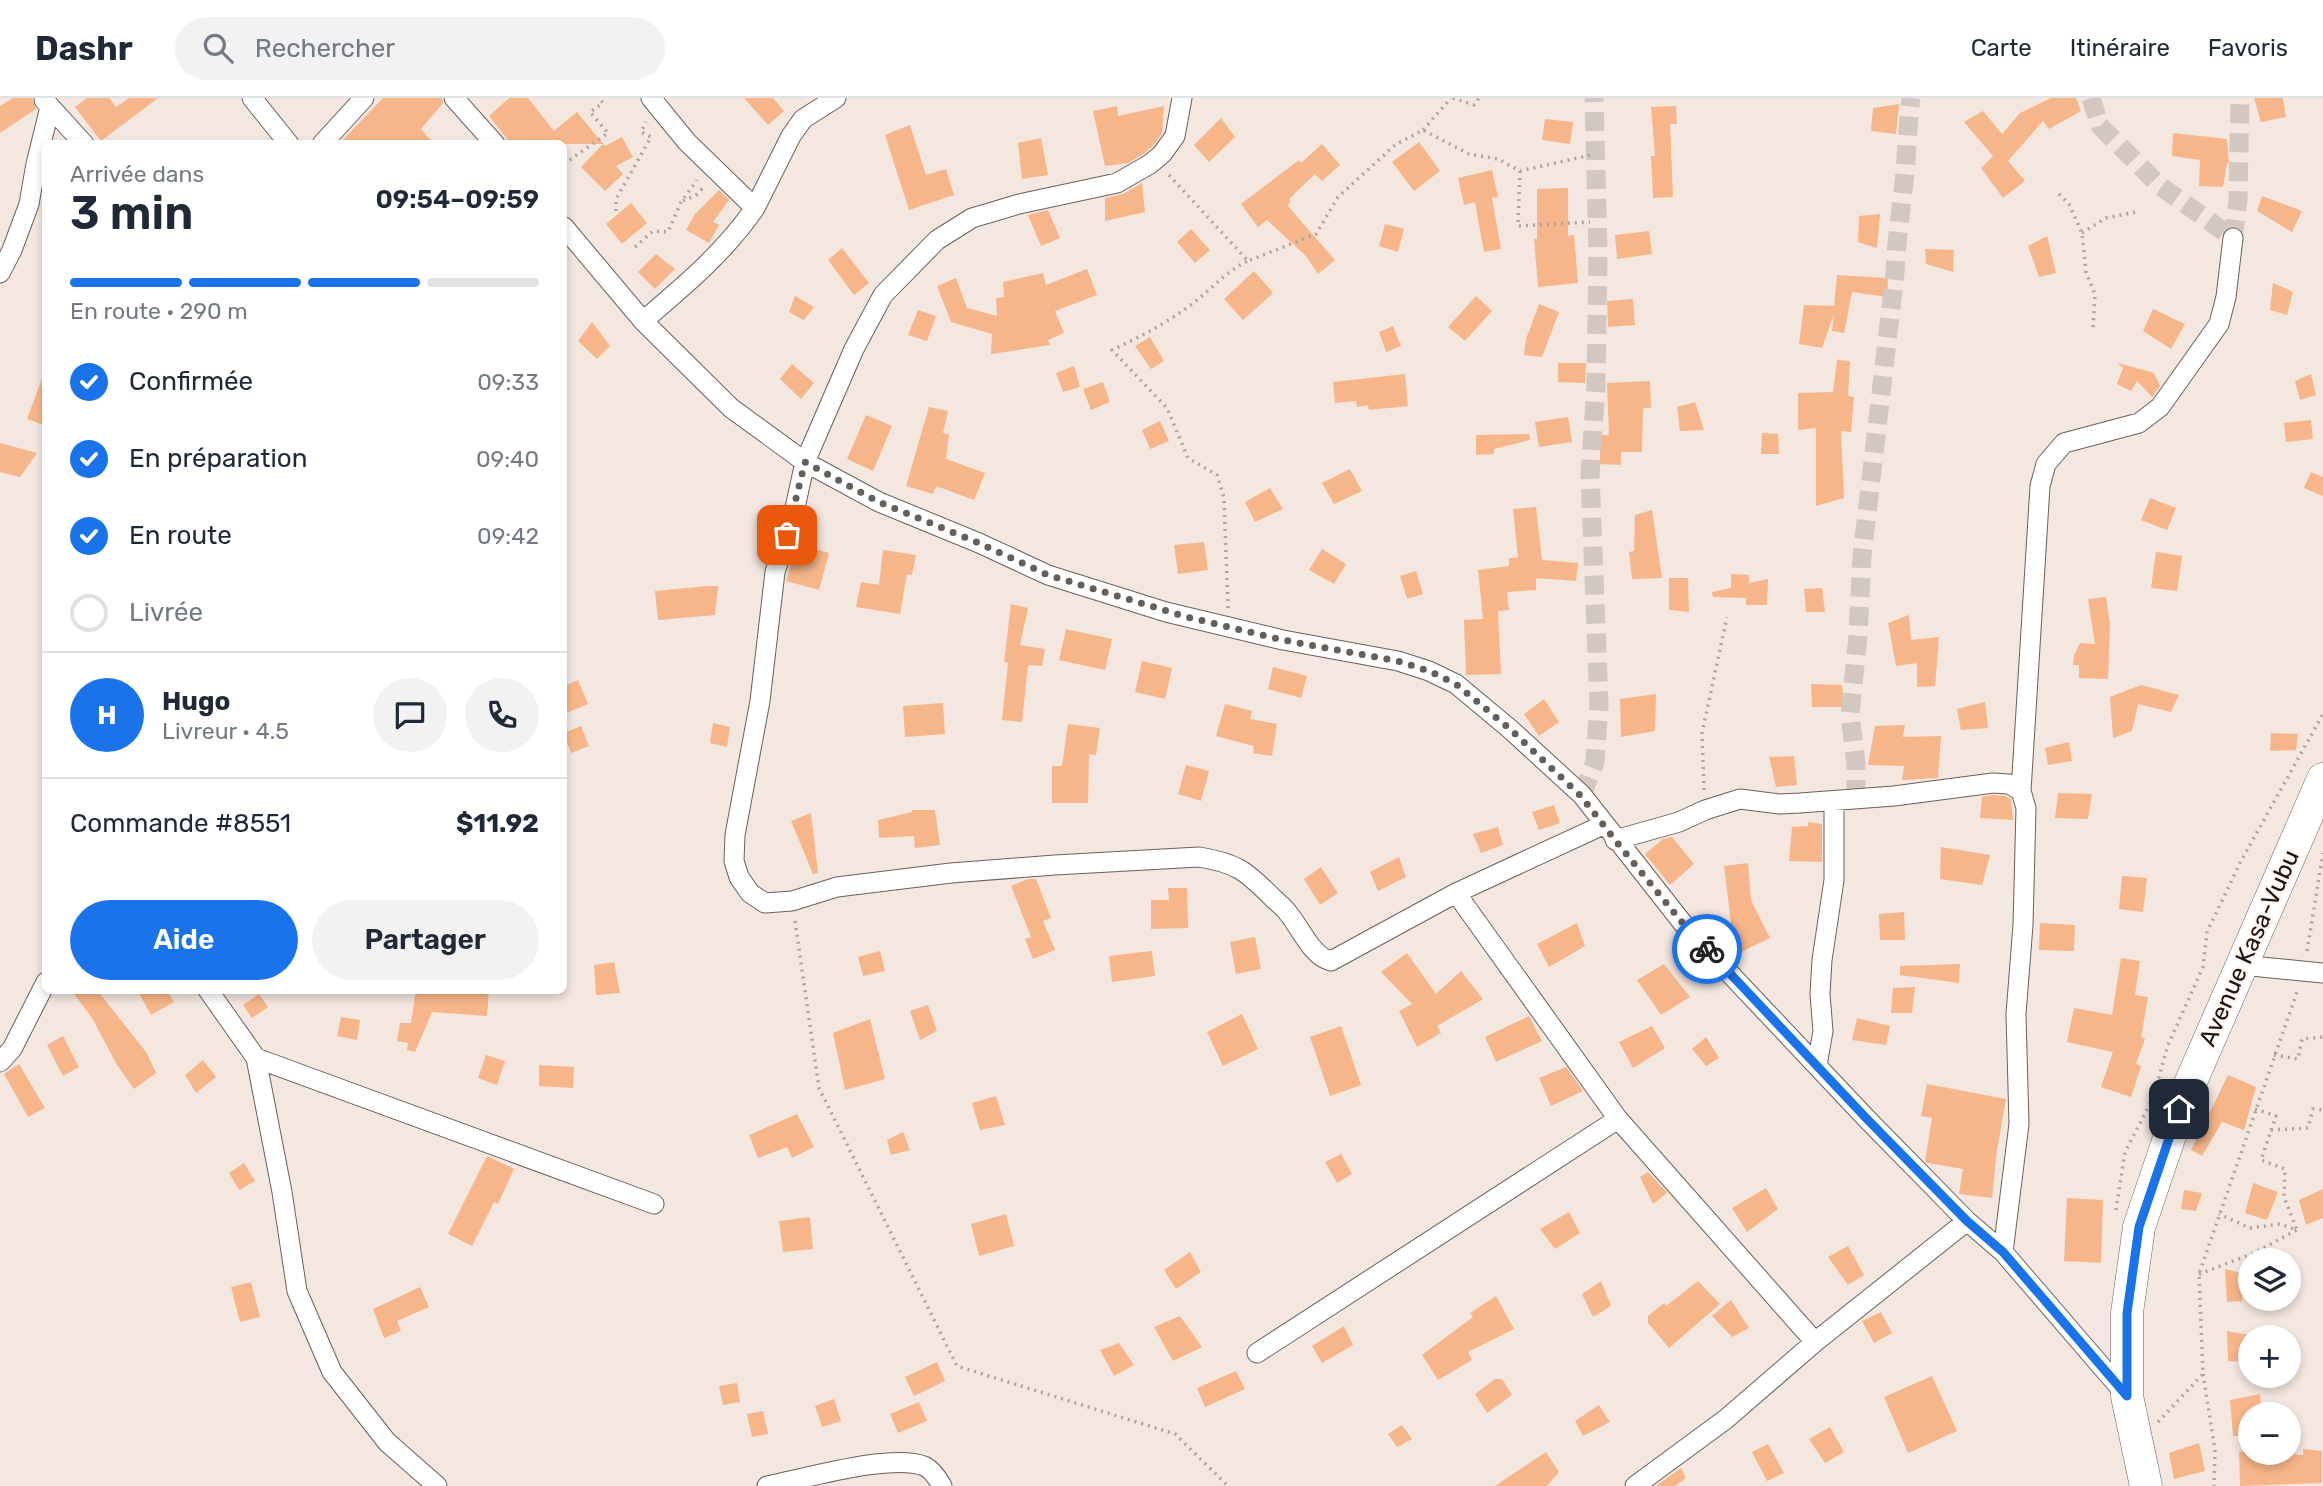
<!DOCTYPE html>
<html lang="fr">
<meta charset="utf-8">
<style>
:root{--surface:#fff;--page:#f2f2f3;--text:#1f2937;--muted:#747a83;--line:#e0e1e3;--accent:#1a73e8}
body{margin:0;font-family:Rubik,sans-serif;background:var(--page);color:var(--text);height:100vh;display:flex;flex-direction:column;font-size:26px;white-space:nowrap}
*{box-sizing:border-box;margin:0}
p{font-size:23px;color:var(--muted)}
.icon{flex:none;width:38px;height:38px;fill:none;stroke:currentColor;stroke-width:2;stroke-linecap:round;stroke-linejoin:round}
.map{position:relative;flex:1;overflow:hidden}
.sheet{position:absolute;left:42px;top:42px;width:525px;height:854px;display:flex;flex-direction:column;background:var(--surface);border-radius:10px;box-shadow:0 4px 10px #0003}
.sheet>*{flex:none}
.tools{position:absolute;left:2238px;top:1150px;display:grid;gap:14px}
.tools a{display:grid;place-items:center;width:63px;height:63px;border-radius:50%;background:var(--surface);box-shadow:0 4px 10px #0003;font-size:35px}
.pin{position:absolute;display:grid;place-items:center;width:60px;height:60px;color:#fff;margin:-30px;border-radius:14px;box-shadow:0 4px 10px #0006}
.courier{position:absolute;display:grid;place-items:center;width:70px;height:70px;margin:-35px;border:5px solid #1a73e8;border-radius:50%;background:#fff;color:#222;box-shadow:0 2px 9px #0007}
.summary em{font-style:normal;font-weight:600}
.summary div{display:flex;flex-direction:column-reverse}
.summary{display:flex;align-items:center;justify-content:space-between;height:119px;padding:0 28px}
h1{font-size:46px;font-weight:600;line-height:52px}
.bar{display:grid;grid-template-columns:repeat(4,1fr);gap:10px 7px;align-content:center;height:84px;padding:0 28px}
.bar i{height:9px;border-radius:5px;background:var(--line)}
.bar .on{background:var(--accent)}
.bar p{grid-column:span 4}
.line{display:flex;align-items:center;gap:18px;padding:0 28px;border-top:2px solid var(--line)}
.line div{flex:1}
.round{display:grid;place-items:center;flex:none;width:74px;height:74px;border-radius:37px;background:var(--page)}
ol{padding:0 28px;list-style:none}
li{display:flex;align-items:center;gap:21px;height:77px}
li p{margin-inline-start:auto}
li .icon{padding:7px;border-radius:50%;background:var(--accent);color:#fff;stroke-width:4}
li:last-child{color:var(--muted)}
li i{width:38px;height:38px;border:4px solid var(--line);border-radius:50%}
.cta{display:flex;gap:14px;margin-top:auto;padding:14px 28px}
.cta a{flex:1;height:80px;border-radius:42px;background:var(--accent);color:#fff;font-size:28px;font-weight:600;line-height:80px;text-align:center}
.cta a+a{background:var(--page);color:var(--text)}
header{display:flex;align-items:center;gap:42px;box-sizing:border-box;height:98px;padding:0 35px;background:var(--surface);border-bottom:2px solid var(--line)}
header strong{font-size:33px}
nav{display:flex;gap:38px;margin-inline-start:auto;font-size:24px}
.search{width:490px;height:63px;background:var(--page);display:flex;align-items:center;gap:18px;box-sizing:border-box;padding:0 24px;border-radius:38px;color:var(--muted);font-size:26px}
.map>svg:first-child{display:block}
</style>
<header>
<strong>Dashr</strong>
<div class="search"><svg class="icon" aria-label="search" viewBox="0 0 24 24"><circle cx="10" cy="10" r="6"/><path d="M15 15l6 6"/></svg>Rechercher</div>
<nav><a>Carte</a><a>Itinéraire</a><a>Favoris</a></nav>
</header>
<div class="map">
<svg width="2323" height="1388" viewBox="0 0 2323 1388">
<rect width="100%" height="100%" fill="#f3e7e0"/>
<path fill="#f7b689" d="M13,0H32L36,11L0,35V8Z
M87,0H109L116,9L129,0H158L101,43L75,9Z
M383,0H442L443,5L421,31L434,46H339Z
M509,0H528L554,33L577,14L603,46H511L489,18Z
M744,0H773L784,13L768,27Z
M2051,0H2076L2081,13L2049,31L2043,23L2008,63L2025,83L2003,100L1981,70L1993,58L1964,24L1983,13L2002,36L2020,15Z
M2254,0H2283L2286,19L2261,24Z
M1899,6L1896,36L1871,33L1873,10Z
M1117,8L1118,18L1164,8L1162,35L1153,48L1143,56L1128,65L1105,68L1093,13Z
M1676,8L1677,26H1670L1673,99L1653,100L1651,58H1655L1651,9Z
M1221,20L1235,39L1209,64L1194,47Z
M1545,21L1573,24L1570,46L1542,42Z
M910,27L926,77L946,71L954,97L909,112L885,37Z
M2173,35L2227,41L2229,66L2227,65L2223,89L2199,88L2200,62L2172,58Z
M622,39L633,59L616,68L623,76L605,93L581,69L603,46L605,48Z
M1041,40L1048,77L1022,81L1018,45Z
M1419,44L1440,73L1414,93L1392,64Z
M1322,46L1340,67L1322,83L1315,76L1289,101L1291,104L1287,107L1335,162L1318,176L1306,158L1267,122L1258,129L1241,106L1299,62L1301,65Z
M1492,72L1498,99L1492,100L1501,151L1484,154L1475,104L1464,107L1458,80Z
M1142,85L1145,114L1105,123V100L1123,96Z
M1568,90V138L1574,137L1578,185L1538,189L1534,141H1537V91Z
M719,92L729,102L713,124L719,127L709,145L686,132L695,116Z
M2262,98L2302,113L2292,134L2257,113Z
M631,105L647,125L622,146L606,126Z
M1048,112L1060,140L1041,148L1028,117Z
M1880,116L1877,150L1858,144L1859,118Z
M1385,126L1404,131L1398,154L1379,148Z
M1191,131L1210,152L1195,165L1177,144Z
M1649,133L1652,156L1617,161L1615,137Z
M2047,138L2056,175L2039,179L2028,148Z
M842,150L869,185L854,197L828,162Z
M1925,151L1954,152L1953,174L1926,166Z
M656,156L675,171L655,191L638,174Z
M1087,171L1097,197L1055,213L1064,235L1048,242L1050,247L991,256L992,236L951,224L937,188L956,180L967,210L997,218L996,200L1004,199L1003,184L1043,175L1046,187Z
M1254,173L1273,195L1243,222L1224,201Z
M1837,177L1888,180L1887,199L1852,194L1844,235L1832,233L1834,216L1822,250L1799,246L1804,207L1834,208Z
M2273,185L2293,194L2287,217L2270,212Z
M795,198L814,209L804,222L789,214Z
M1476,198L1492,213L1465,243L1448,229Z
M1633,201L1635,227L1608,229L1607,203Z
M1539,206L1559,214L1542,259L1524,257L1526,241Z
M2153,211L2185,226L2171,251L2143,233Z
M918,212L936,218L927,243L908,237Z
M592,224L610,248L597,261L578,243Z
M1393,228L1401,248L1386,254L1379,234Z
M1150,239L1164,263L1151,271L1135,248Z
M1837,262L1850,263L1848,298L1854,299L1851,334L1841,333L1844,400L1816,408V330L1798,332V295L1833,294Z
M1558,265H1586L1585,285L1558,284Z
M2118,265L2154,275L2160,288L2152,299L2137,283L2131,293L2117,286L2123,270Z
M792,266L814,285L801,301L780,281Z
M1074,268L1080,289L1063,294L1056,275Z
M44,275H46V328L27,321Z
M1405,276L1408,308L1369,312L1368,307L1357,309L1356,303L1335,305L1333,284Z
M2311,276L2316,297L2300,302L2295,283Z
M1650,283L1651,310H1643L1642,354H1621V367L1600,366V337H1609L1607,285Z
M1103,284L1110,304L1091,312L1083,291Z
M1695,304L1704,332L1680,333L1677,309Z
M929,309L948,313L943,335L949,336L946,361L985,375L974,402L936,388L933,396L906,388Z
M866,317L892,328L873,373L847,361Z
M1568,319L1572,344L1539,349L1535,324Z
M2311,322L2313,341L2286,344L2284,325Z
M1160,323L1169,343L1150,351L1142,332Z
M1762,335L1778,336L1779,356H1761Z
M1529,336L1530,342L1494,351V356L1476,357V337Z
M0,345L37,355L20,379L0,374Z
M1350,371L1362,393L1334,406L1322,385Z
M2311,374L2323,379V398L2304,390Z
M1270,390L1283,411L1255,424L1245,404Z
M2150,400L2176,410L2167,432L2141,422Z
M1536,409L1542,462L1578,465L1576,483L1536,480V492L1507,494L1509,512L1498,513L1501,576L1466,577L1464,522L1483,521L1478,472L1509,468V460H1518L1513,411Z
M1652,412L1662,480L1632,481L1629,454L1634,453L1635,417Z
M1204,444L1208,472L1178,476L1174,447Z
M797,446L829,455L819,492L786,483Z
M1322,451L1346,466L1334,486L1309,472Z
M883,452L916,457L912,477L907,476L900,516L856,509L861,484L879,487Z
M2156,454L2182,458L2177,493L2151,490Z
M1416,473L1423,496L1407,501L1400,478Z
M1731,476L1749,477V485L1768,481L1767,507H1746V500L1713,499L1712,494L1731,490Z
M1669,480H1688L1689,514L1669,512Z
M708,488H718L715,517L658,522L655,493Z
M1822,490L1825,514H1806L1804,491Z
M2106,499L2110,527L2108,581L2079,580V567H2073L2074,557L2080,545L2095,546L2088,501Z
M1011,506L1028,510L1020,547L1045,551L1042,568L1028,567L1022,624L1002,622L1008,565L1004,564Z
M1909,517L1911,542L1939,539L1935,588L1917,589V565L1896,568L1888,525Z
M1066,531L1112,541L1105,572L1059,562Z
M1142,563L1172,570L1165,601L1135,594Z
M1273,569L1307,578L1301,600L1268,591Z
M578,582L588,606L564,616V588Z
M1811,586L1842,587L1845,609H1812Z
M2141,587L2179,597L2171,614L2138,606L2132,633L2113,640L2110,599Z
M1656,596L1655,633L1621,639L1620,601Z
M1544,601L1559,624L1539,638L1524,616Z
M1985,604L1988,630L1961,632L1957,611Z
M943,605L945,636L905,639L903,608Z
M1225,606L1252,613L1250,621L1277,626L1272,658L1253,655L1254,648L1216,638Z
M713,625L730,629L727,649L710,645Z
M1068,626L1100,630L1096,657L1089,656L1088,705H1052V668H1062Z
M1905,627L1903,639L1941,638L1938,680L1902,682L1904,668L1868,667L1875,628Z
M581,628L589,648L571,655L564,635Z
M2271,635L2298,636L2296,652L2270,653Z
M2069,644L2072,663L2048,667L2045,650Z
M1794,658L1797,687L1776,689L1769,659Z
M1186,667L1209,673L1201,703L1178,696Z
M2058,695L2092,696L2088,721L2055,720Z
M1993,697L2005,698L2011,701L2013,722L1980,720L1982,699Z
M1554,707L1560,725L1539,732L1532,714Z
M912,712H935L940,747L915,750L914,738L879,740L878,722L912,714Z
M811,715L818,775L813,776L791,723Z
M1808,724L1822,726V764L1789,763L1792,729L1808,728Z
M1498,729L1503,747L1481,755L1473,736Z
M1672,739L1694,766L1670,787L1645,756L1663,741Z
M1941,749L1990,757L1982,787L1940,781Z
M1399,759L1406,779L1378,793L1370,774Z
M1748,765L1751,802L1770,840L1739,855L1724,828L1731,825L1724,768Z
M1321,769L1338,795L1320,807L1304,781Z
M2122,778L2147,780L2143,814L2119,811Z
M1028,781H1036L1051,820L1043,823L1055,852L1033,861L1025,841L1031,839L1011,788Z
M1168,790H1187L1188,830L1151,831V802H1169Z
M1904,814L1905,842H1880L1879,816Z
M1577,825L1585,848L1549,869L1537,846Z
M2040,825L2075,827L2074,853L2039,852Z
M1255,839L1261,871L1236,876L1230,844Z
M880,853L885,873L863,878L858,859Z
M1152,853L1155,878L1112,884L1109,858Z
M1407,855L1436,896L1461,873L1483,901L1437,928L1441,935L1417,949L1399,913L1412,906L1381,874Z
M2121,860L2140,863L2135,897L2148,899L2141,939L2145,941L2136,966L2141,968L2131,999L2101,989L2113,954L2067,944L2074,910L2112,917Z
M614,864L620,895L596,897L594,867Z
M1664,866L1690,899L1661,917L1637,882Z
M1960,866L1959,885L1900,877V868Z
M1915,889L1912,915H1891L1893,890Z
M71,892H97L146,954L156,975L134,991L117,967L92,920Z
M137,892H167L174,904L151,917Z
M416,892L489,893L487,918L432,914L415,954L407,952L408,945L397,943L400,925H411Z
M259,896L268,909L252,920L243,907Z
M928,907L937,933L920,942L910,913Z
M1242,916L1258,951L1223,968L1207,934Z
M1529,918L1542,943L1496,964L1485,939Z
M341,919L360,922L357,942L337,938Z
M1857,920L1890,928L1886,947L1852,942Z
M870,921L885,981L845,992L833,935Z
M1341,928L1361,987L1330,998L1310,939Z
M1652,928L1665,950L1633,970L1619,944Z
M63,938L79,969L63,978L47,947Z
M1706,939L1719,960L1706,968L1692,951Z
M486,957L505,963L497,987L478,980Z
M203,962L216,979L196,995L185,977Z
M19,966L45,1010L28,1019L4,976Z
M539,967L574,969L573,990L539,988Z
M1566,969L1583,993L1551,1008L1539,980Z
M2228,977L2256,989L2244,1032L2222,1024L2202,1058L2191,1052Z
M1927,986L2006,1001L1997,1052L1992,1100L1959,1096L1963,1071L1928,1065L1925,1063L1932,1020L1921,1018Z
M996,998L1005,1027L980,1032L972,1005Z
M797,1016L814,1049L792,1060L787,1049L758,1060L749,1037Z
M903,1034L910,1052L891,1057L887,1042Z
M1341,1056L1352,1076L1337,1085L1325,1064Z
M487,1058L514,1071L498,1106L494,1104L472,1148L448,1136Z
M244,1065L255,1083L239,1092L229,1075Z
M1648,1074L1667,1095L1653,1106L1640,1079Z
M2253,1085L2278,1094L2267,1122L2245,1115Z
M1766,1090L1778,1111L1747,1134L1732,1110Z
M2323,1091V1120L2306,1127L2299,1102Z
M2184,1092L2202,1095L2196,1113L2181,1111Z
M2067,1100L2103,1102L2101,1165L2064,1163Z
M1569,1114L1580,1135L1555,1151L1540,1131Z
M1006,1116L1014,1148L979,1158L971,1126Z
M810,1119L813,1151L783,1154L779,1123Z
M1848,1148L1864,1177L1848,1187L1828,1159Z
M1190,1154L1201,1174L1176,1191L1164,1172Z
M2225,1171L2242,1175V1203L2227,1204Z
M1601,1183L1611,1208L1593,1219L1582,1196Z
M1698,1183L1720,1206L1669,1250L1648,1225V1218L1664,1205L1666,1208Z
M251,1184L260,1219L240,1224L231,1189Z
M420,1189L429,1209L397,1223L401,1233L384,1240L373,1211Z
M1496,1198L1514,1231L1468,1254L1472,1262L1438,1282L1422,1257L1473,1219L1470,1215Z
M1731,1202L1749,1230L1732,1239L1712,1218Z
M1881,1214L1892,1235L1874,1245L1862,1223Z
M1180,1218L1202,1249L1173,1263L1154,1229Z
M1344,1228L1353,1247L1322,1265L1312,1248Z
M2227,1233L2250,1237V1264L2228,1263Z
M1119,1245L1134,1267L1114,1278L1100,1252Z
M937,1264L945,1283L914,1298L905,1279Z
M1236,1273L1245,1291L1205,1309L1197,1290Z
M1932,1278L1957,1333L1908,1355L1884,1299Z
M1495,1281H1502L1512,1297L1487,1315L1475,1296Z
M737,1285L740,1304L723,1307L719,1288Z
M2260,1296L2262,1316H2250V1337L2233,1338L2230,1302Z
M834,1301L841,1323L822,1329L815,1308Z
M919,1304L927,1323L898,1335L890,1316Z
M1599,1307L1610,1324L1583,1338L1575,1323Z
M763,1313L768,1336L752,1339L747,1316Z
M1402,1327L1412,1341L1397,1349L1388,1336Z
M1830,1329L1844,1354L1825,1365L1809,1341Z
M2199,1345L2205,1373L2174,1381L2169,1355Z
M1768,1346L1784,1375L1767,1383L1752,1354Z
M2303,1351L2322,1353V1385L2240,1388L2239,1354L2303,1357Z
M1546,1354L1559,1374L1547,1388H1495Z
M1681,1370L1686,1380L1675,1388H1656Z"/>
<g fill="none" stroke-linecap="round" stroke-linejoin="round">
<path stroke="#d2c7c1" stroke-width="19" stroke-dasharray="19 10" stroke-linecap="butt" d="M2091,0L2100,28L2160,88L2233,140L2238,103L2240,0
M1582,697L1595,664L1599,606L1590,376L1596,289L1598,154L1594,0
M1856,701V666L1850,617L1858,538L1862,458L1895,175C1896,147 1900,120 1903,93C1907,62 1907,31 1911,0"/>
<g stroke="#6b605a" stroke-width="21">
<path id="minor" d="M252,0L289,46
M454,0L495,46
M1182,0L1175,38L1162,56L1150,66L1117,85L1019,106L972,120L937,142L883,197L854,251L805,364L793,419L775,474L760,603L735,737L734,763L739,779L750,795L765,805L792,803L837,789L951,775L1055,767L1199,759C1237,765 1246,773 1273,800C1278,805 1284,809 1288,815C1300,829 1312,859 1331,863L1456,795L1603,727
M44,2L84,46
M322,46L364,0
M755,110L791,38L803,21L836,0
M564,129L643,223L731,310L805,364L879,404L979,445L1048,477L1166,514L1283,542L1398,563L1429,573L1456,586L1510,631L1582,697L1685,828L1866,1020L1967,1123L2003,1154L2127,1298
M0,175L12,152L29,106L36,66L50,9
M643,223C684,188 724,155 755,110L687,44L651,0
M1615,742L1679,724L1705,712L1740,701L1780,706L1800,705L1894,698L1993,685L2009,686L2021,693
M1456,795L1618,1021L1815,1244
M2241,867L2323,875
M208,892L256,960L282,1094L297,1193L332,1274L387,1344L437,1388
M256,960L654,1106
M0,964L12,951L46,884
M1817,967L1823,933L1820,896L1822,862L1834,782V703
M2003,1154L2019,1026L2016,916L2023,827L2026,710L2021,693L2040,388L2046,366L2064,345L2139,325L2160,309L2219,226L2226,199L2233,140
M1257,1255L1618,1021
M767,1388C804,1381 891,1355 924,1368C932,1371 938,1381 942,1388
M1635,1388L1726,1321L1815,1244L1967,1123"/>
</g>
<g stroke="#6b605a" stroke-width="33">
<path id="trunk" d="M2146,1388L2127,1298V1215L2139,1129L2179,1011L2323,681"/>
</g>
<path stroke="#ada49e" stroke-width="3.5" stroke-dasharray="2 5" stroke-linecap="butt" d="M1453,0L1474,7L1479,0
M1423,32L1451,0
M564,66L608,35L590,14L603,5L599,0
M1520,73L1518,128L1590,124
M1169,77L1248,163L1316,136L1338,99L1395,47L1423,32L1469,56L1498,61L1520,73L1595,56
M2059,96L2069,106L2082,135L2086,174L2095,196L2093,231
M683,103L696,97L705,88
M616,113V101L651,39L641,34L646,24
M2082,135L2106,120L2136,114
M635,149L653,133L668,134L681,104L697,82
M1228,510L1224,400L1217,377L1188,360L1167,310L1112,252C1140,239 1167,225 1192,206C1212,191 1226,173 1248,163
M1704,692L1702,635L1727,519
M795,823L819,990L957,1268L1175,1336L1228,1388
M2307,853L2323,755
M2274,957L2298,961L2302,941L2323,939
M2255,1011L2276,1018L2261,1062L2285,1071L2284,1099L2297,1132
M2271,1032L2308,1030L2313,1011L2323,1012
M2116,1112L2125,1054L2153,1000L2168,947L2203,869L2207,834L2241,763L2323,616
M2199,1176L2252,1156L2297,1132L2280,1126L2250,1130L2219,1116
M2203,1276L2215,1352L2214,1388
M2158,1324L2203,1276L2199,1176L2298,891"/>
<use href="#minor" stroke="#fff" stroke-width="19"/>
<use href="#trunk" stroke="#fff" stroke-width="32"/>
</g>
<g fill="none" stroke-linecap="round" stroke-linejoin="round">
<path stroke="#655e59" stroke-width="7" stroke-dasharray="0 12.6" d="M787,437L805,364L879,404L979,445L1048,477L1187,519L1283,542L1398,563L1429,573L1456,586L1510,631L1581,698L1615,742L1685,828L1707,851"/>
<path stroke="#1a73e8" stroke-width="9" d="M1707,851L1866,1020L1967,1123L2003,1154L2127,1298V1215L2139,1129L2179,1011"/>
</g>
<g text-anchor="middle" stroke-width="5" stroke-linejoin="round" paint-order="stroke">
<g font-size="24" fill="#181411" stroke="#fff5ef">
<text transform="translate(2249 850) rotate(-66)" y="8">Avenue Kasa-Vubu</text>
</g>
</g>
</svg>
<div class="tools">
<a><svg class="icon" aria-label="layers" viewBox="0 0 24 24"><path d="M12 4l9 5-9 5-9-5zM3 14l9 5 9-5"/></svg></a>
<a>+</a>
<a>−</a>
</div>
<div class="pin" style="left:787px;top:437px;background:#ea580c"><svg class="icon" aria-label="bag" viewBox="0 0 24 24"><path d="M5 8h14l-1 12H6zM9 8a3 3 0 0 1 6 0"/></svg></div>
<div class="pin" style="left:2179px;top:1011px;background:#1f2937"><svg class="icon" aria-label="home" viewBox="0 0 24 24"><path d="M3 11l9-7 9 7M6 9v11h12V9"/></svg></div>
<div class="courier" style="left:1707px;top:851px"><svg class="icon" aria-label="bike" viewBox="0 0 24 24"><circle cx="6" cy="16" r="4"/><circle cx="18" cy="16" r="4"/><path d="M6 16l4-8h5l3 8M10 8l3 8H6M13 5h3"/></svg></div>
<section class="sheet">
<div class="summary"><div><h1>3 min</h1><p>Arrivée dans</p></div><em>09:54–09:59</em></div>
<div class="bar"><i class="on"></i><i class="on"></i><i class="on"></i><i></i><p>En route · 290 m</p></div>
<ol>
<li><svg class="icon" aria-label="check" viewBox="0 0 24 24"><path d="M5 12l5 5 9-10"/></svg>Confirmée<p>09:33</p></li>
<li><svg class="icon" aria-label="check" viewBox="0 0 24 24"><path d="M5 12l5 5 9-10"/></svg>En préparation<p>09:40</p></li>
<li><svg class="icon" aria-label="check" viewBox="0 0 24 24"><path d="M5 12l5 5 9-10"/></svg>En route<p>09:42</p></li>
<li><i></i>Livrée</li>
</ol>
<div class="line" style="height:126px"><b class="round" style="background:var(--accent);color:#fff">H</b><div><b>Hugo</b><p>Livreur · 4.5</p></div><a class="round"><svg class="icon" aria-label="chat" viewBox="0 0 24 24"><path d="M4 5h16v11H9l-5 4z"/></svg></a><a class="round"><svg class="icon" aria-label="phone" viewBox="0 0 24 24"><path d="M5 4h4l2 5-3 2q2 4 5 5l2-3 5 2v4C11 20 4 13 5 4z"/></svg></a></div>
<div class="line" style="height:91px"><div>Commande #8551</div><b>$11.92</b></div>
<div class="cta"><a>Aide</a><a>Partager</a></div>
</section>
</div>
